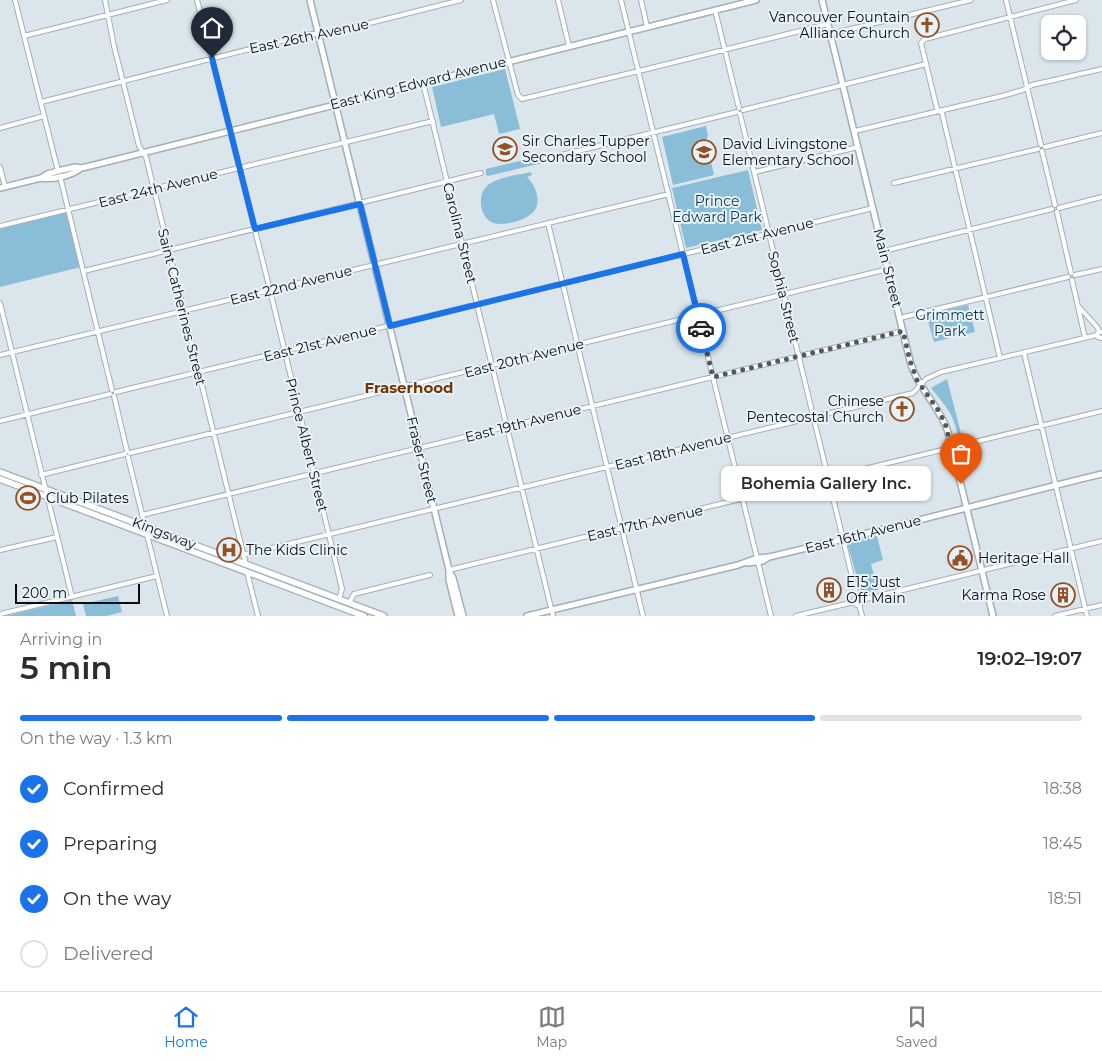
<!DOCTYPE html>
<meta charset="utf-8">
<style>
:root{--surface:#fff;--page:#f2f2f3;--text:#2b2b33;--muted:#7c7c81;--line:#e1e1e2;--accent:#1a73e8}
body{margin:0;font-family:Montserrat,sans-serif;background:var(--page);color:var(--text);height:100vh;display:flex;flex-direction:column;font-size:19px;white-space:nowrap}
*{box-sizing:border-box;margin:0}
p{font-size:16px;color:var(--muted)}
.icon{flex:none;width:28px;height:28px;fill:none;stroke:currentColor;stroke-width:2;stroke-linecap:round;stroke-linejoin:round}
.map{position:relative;height:616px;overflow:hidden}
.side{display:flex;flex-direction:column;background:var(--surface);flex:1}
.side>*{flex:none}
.controls{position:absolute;left:1041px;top:15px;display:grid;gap:10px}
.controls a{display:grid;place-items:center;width:45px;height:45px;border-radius:8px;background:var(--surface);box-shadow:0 1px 4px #0004;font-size:25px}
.scale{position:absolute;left:15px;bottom:12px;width:125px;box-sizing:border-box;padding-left:5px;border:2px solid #0a0e10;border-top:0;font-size:14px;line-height:18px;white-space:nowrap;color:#0a0e10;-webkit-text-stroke:4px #e7f3f9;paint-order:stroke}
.pin{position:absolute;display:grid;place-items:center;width:42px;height:42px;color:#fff;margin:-51px -21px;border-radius:50% 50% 50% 0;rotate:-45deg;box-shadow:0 0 5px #0007}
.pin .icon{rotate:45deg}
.courier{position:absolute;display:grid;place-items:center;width:50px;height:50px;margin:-25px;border:4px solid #1a73e8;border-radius:50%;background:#fff;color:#222;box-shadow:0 1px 6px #0007}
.bubble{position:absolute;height:35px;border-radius:8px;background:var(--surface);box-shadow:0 1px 4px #0004;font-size:16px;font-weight:600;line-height:35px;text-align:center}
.headline em{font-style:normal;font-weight:600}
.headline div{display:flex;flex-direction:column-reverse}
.headline{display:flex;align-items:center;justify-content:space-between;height:85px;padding:0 20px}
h1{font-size:32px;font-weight:600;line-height:38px}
.bar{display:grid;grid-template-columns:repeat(4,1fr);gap:8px 5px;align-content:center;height:60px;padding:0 20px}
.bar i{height:6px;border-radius:4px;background:var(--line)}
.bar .selected{background:var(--accent)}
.bar p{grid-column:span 4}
ol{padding:0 20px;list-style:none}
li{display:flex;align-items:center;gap:15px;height:55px}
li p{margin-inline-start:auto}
li .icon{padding:5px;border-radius:50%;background:var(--accent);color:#fff;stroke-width:4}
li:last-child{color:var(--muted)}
li i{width:28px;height:28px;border:2px solid var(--line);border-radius:50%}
.tab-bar{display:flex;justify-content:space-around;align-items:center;height:70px;border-top:1px solid var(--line);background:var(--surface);font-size:14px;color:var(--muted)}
.tab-bar a{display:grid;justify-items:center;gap:2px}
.tab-bar .selected{color:var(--accent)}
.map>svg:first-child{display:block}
</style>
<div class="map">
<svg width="1102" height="616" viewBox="0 0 1102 616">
<rect width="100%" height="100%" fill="#dae6ec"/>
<path fill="#8abed8" d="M505,69L520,129L499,134L494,114L441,127L432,87Z
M706,126L708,136L706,140L714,175L673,185L662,137Z
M540,156V160L542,163L488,176L486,175V169Z
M748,170L762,230L686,248L672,188Z
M531,172L532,175L527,177C534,184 539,194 537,205C535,219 503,228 491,222C478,214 477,190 491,183C502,176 519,175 531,172Z
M64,213L68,216L81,267L0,287V229Z
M968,305L975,332L934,342L926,314Z
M947,379L962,437L959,438C952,411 947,408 931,388Z
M877,536L883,560L871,564L878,590L862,594L847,543L853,540Z
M118,596L122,612L107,616H86L83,604Z
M72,600L76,616H5L68,601Z"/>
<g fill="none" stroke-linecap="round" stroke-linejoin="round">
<g stroke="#a3afb5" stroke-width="6">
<path id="street" d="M15,0L58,171
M105,0L114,46L139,146L146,157L246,565
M197,0L269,286L342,589L339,599
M493,0L518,95L522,99L643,70L828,24
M558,0L569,46
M621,0L757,558
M641,0L647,27
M1006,0L1041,145
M715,10L739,108
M830,34L971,0
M24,36L167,0
M423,83L553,616
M41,102L309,34H326L461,0
M743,110L926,64
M740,114L857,597
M0,128L44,116
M855,131L1002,96L1023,90L1032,85L1102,69
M1045,147L1102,133
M1042,151L1055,205
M545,159L737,112
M0,167L5,187
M755,172L858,147
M60,176L112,390
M894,183L1038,149
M1059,208L1102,197
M1057,212L1071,273
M548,223L643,616
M0,226L433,121
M884,251L1052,209
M84,271L481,173
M1075,275L1102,269
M1072,280L1085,338
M0,303L72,597
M1079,307L1098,328L1099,332
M900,318L1068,277
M1102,332H1099L1097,334L1098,337L1102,338
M1024,353L1087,616
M0,355L669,194
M1000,358L942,113L937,109L921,43L925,39L1076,0
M116,392L873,208
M114,396L127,451
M0,421L110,394
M130,453L888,269
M128,457L167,616
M41,475L125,454
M142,515L903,331
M0,550L57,537
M243,555L913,393L926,379L941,372L1097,335
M758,562L771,616
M449,570L1102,411
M247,572L258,616
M854 601a4 4 0 1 1 8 0a4 4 0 1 1-8 0Z
M862,600L1102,541
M349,603L354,594L430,575
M859,604L862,616
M0,614L157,576
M796,616L854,602
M1055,616L1102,605"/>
</g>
<g stroke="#a3afb5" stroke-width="8">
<path id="secondary" d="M310,0L449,570V580L458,616
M822,0L910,361C917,388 940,406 948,432L993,616
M41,178C52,180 72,176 81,168
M0,188L41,178L47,174L58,171L75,167L81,168L86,167L756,0
M748,563L763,561L769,557
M449,571L453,578L463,616
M527,616L738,565L757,558L769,557C880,531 991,501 1102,474"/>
</g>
<g stroke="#a3afb5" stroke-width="8">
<path id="primary" d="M0,472L384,616
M0,479L364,616"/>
</g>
<use href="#street" stroke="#fff" stroke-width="4"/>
<use href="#secondary" stroke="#fff" stroke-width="5"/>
<use href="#primary" stroke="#fff" stroke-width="5.5"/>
</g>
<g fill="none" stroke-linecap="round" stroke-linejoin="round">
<path stroke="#535a5d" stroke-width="5" stroke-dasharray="0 9" d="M701,328L713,377L903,331L910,361L917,380L938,410L945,423L961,484"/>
<path stroke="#1a73e8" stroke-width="6" d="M212,58L255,229L360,204L390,326L683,254L701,328"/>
</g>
<defs>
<g id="church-ring" transform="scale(1.25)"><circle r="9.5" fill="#e7f3f9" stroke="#955024" stroke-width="1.5"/><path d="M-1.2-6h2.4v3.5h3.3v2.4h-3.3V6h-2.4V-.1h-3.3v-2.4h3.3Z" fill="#955024"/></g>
<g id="school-ring" transform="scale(1.25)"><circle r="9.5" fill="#e7f3f9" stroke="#955024" stroke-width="1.5"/><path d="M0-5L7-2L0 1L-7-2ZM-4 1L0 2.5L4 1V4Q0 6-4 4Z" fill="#955024"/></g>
<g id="stadium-ring" transform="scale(1.25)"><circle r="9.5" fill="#e7f3f9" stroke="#955024" stroke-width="1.5"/><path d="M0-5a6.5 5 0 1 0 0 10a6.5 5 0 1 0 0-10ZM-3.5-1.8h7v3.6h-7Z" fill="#955024"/></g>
<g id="hospital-ring" transform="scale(1.25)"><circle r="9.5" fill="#e7f3f9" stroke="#955024" stroke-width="1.5"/><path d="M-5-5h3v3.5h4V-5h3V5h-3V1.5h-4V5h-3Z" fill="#955024"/></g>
<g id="civic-ring" transform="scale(1.25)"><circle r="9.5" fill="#e7f3f9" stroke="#955024" stroke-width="1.5"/><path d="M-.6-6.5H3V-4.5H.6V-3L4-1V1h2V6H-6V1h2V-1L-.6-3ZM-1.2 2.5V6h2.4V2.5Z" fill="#955024"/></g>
<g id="building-ring" transform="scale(1.25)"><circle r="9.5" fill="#e7f3f9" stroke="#955024" stroke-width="1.5"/><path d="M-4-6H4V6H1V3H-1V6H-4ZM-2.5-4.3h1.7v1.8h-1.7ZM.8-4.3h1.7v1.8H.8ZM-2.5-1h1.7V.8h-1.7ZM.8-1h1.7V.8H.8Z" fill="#955024"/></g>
</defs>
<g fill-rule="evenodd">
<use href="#church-ring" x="927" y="25"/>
<use href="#school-ring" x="505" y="149"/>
<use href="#school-ring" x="704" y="152"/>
<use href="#church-ring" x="902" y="409"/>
<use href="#stadium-ring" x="28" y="498"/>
<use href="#hospital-ring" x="229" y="550"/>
<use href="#civic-ring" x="960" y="558"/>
<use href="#building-ring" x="829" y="590"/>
<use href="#building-ring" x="1063" y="595"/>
</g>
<g text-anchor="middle" stroke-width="4" stroke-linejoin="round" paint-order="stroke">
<g font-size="14" fill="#0a0e10" stroke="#e7f3f9" text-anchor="start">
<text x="910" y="22" text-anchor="end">Vancouver Fountain<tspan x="910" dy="16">Alliance Church</tspan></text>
<text x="522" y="146">Sir Charles Tupper<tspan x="522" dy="16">Secondary School</tspan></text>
<text x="722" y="149">David Livingstone<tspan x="722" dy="16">Elementary School</tspan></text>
<text x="884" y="406" text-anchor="end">Chinese<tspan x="884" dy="16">Pentecostal Church</tspan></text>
<text x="46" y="503">Club Pilates</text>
<text x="246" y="555">The Kids Clinic</text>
<text x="978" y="563">Heritage Hall</text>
<text x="846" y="587">E15 Just<tspan x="846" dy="16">Off Main</tspan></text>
<text x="1046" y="600" text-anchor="end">Karma Rose</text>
</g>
<g font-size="14" fill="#0a0e10" stroke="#e7f3f9">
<text transform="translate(309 36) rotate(-12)" y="5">East 26th Avenue</text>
<text transform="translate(418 83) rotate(-14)" y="5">East King Edward Avenue</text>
<text transform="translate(158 188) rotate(-14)" y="5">East 24th Avenue</text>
<text transform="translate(460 233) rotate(76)" y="5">Carolina Street</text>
<text transform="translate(757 236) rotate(-14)" y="5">East 21st Avenue</text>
<text transform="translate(888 268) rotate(76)" y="5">Main Street</text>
<text transform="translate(291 285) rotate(-14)" y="5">East 22nd Avenue</text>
<text transform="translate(784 297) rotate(76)" y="5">Sophia Street</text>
<text transform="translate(182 307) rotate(76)" y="5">Saint Catherines Street</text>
<text transform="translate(320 343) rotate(-14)" y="5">East 21st Avenue</text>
<text transform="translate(524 358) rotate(-14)" y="5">East 20th Avenue</text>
<text transform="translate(523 423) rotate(-14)" y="5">East 19th Avenue</text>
<text transform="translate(307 445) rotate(76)" y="5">Prince Albert Street</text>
<text transform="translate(673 451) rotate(-14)" y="5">East 18th Avenue</text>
<text transform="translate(422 460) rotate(76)" y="5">Fraser Street</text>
<text transform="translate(645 523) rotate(-13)" y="5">East 17th Avenue</text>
<text transform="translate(164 533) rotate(21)" y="5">Kingsway</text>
<text transform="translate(863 534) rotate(-14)" y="5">East 16th Avenue</text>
</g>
<g font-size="14" fill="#0f3444" stroke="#e7f3f9">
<text x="717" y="206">Prince<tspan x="717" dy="16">Edward Park</tspan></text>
<text x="950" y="320">Grimmett<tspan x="950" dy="16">Park</tspan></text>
</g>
<g font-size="15" font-weight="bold" fill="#713508" stroke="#e7f3f9">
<text x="409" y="393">Fraserhood</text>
</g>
</g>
</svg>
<div class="controls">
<a><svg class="icon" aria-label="locate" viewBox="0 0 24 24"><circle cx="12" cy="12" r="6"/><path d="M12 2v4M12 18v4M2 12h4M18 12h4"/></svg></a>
</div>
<div class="scale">200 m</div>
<div class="pin" style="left:961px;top:484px;background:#ea580c"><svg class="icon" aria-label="bag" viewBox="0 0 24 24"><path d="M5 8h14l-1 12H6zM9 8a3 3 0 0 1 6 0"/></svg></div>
<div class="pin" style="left:212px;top:58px;background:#1f2937"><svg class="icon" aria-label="home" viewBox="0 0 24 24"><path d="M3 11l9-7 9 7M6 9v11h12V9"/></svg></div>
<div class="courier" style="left:701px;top:328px"><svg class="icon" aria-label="car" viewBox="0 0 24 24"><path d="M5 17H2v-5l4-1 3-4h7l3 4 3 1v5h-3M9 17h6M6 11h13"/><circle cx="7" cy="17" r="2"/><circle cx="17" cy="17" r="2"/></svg></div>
<div class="bubble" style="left:721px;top:466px;width:210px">Bohemia Gallery Inc.</div>
</div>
<section class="side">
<div class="headline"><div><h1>5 min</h1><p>Arriving in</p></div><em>19:02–19:07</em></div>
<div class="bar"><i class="selected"></i><i class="selected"></i><i class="selected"></i><i></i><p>On the way · 1.3 km</p></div>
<ol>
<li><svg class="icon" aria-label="check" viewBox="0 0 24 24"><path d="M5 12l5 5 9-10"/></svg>Confirmed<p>18:38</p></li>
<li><svg class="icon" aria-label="check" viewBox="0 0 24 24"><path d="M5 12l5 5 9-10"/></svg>Preparing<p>18:45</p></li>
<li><svg class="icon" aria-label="check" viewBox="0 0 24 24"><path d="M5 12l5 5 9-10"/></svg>On the way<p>18:51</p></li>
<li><i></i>Delivered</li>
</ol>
</section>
<nav class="tab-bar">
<a class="selected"><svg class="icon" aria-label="home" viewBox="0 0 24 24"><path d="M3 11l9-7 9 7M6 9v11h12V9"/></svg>Home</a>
<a><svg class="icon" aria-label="map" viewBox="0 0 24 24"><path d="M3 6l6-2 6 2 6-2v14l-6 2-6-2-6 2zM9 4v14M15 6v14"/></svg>Map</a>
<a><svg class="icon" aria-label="saved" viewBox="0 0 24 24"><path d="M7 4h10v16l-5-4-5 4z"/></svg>Saved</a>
</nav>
